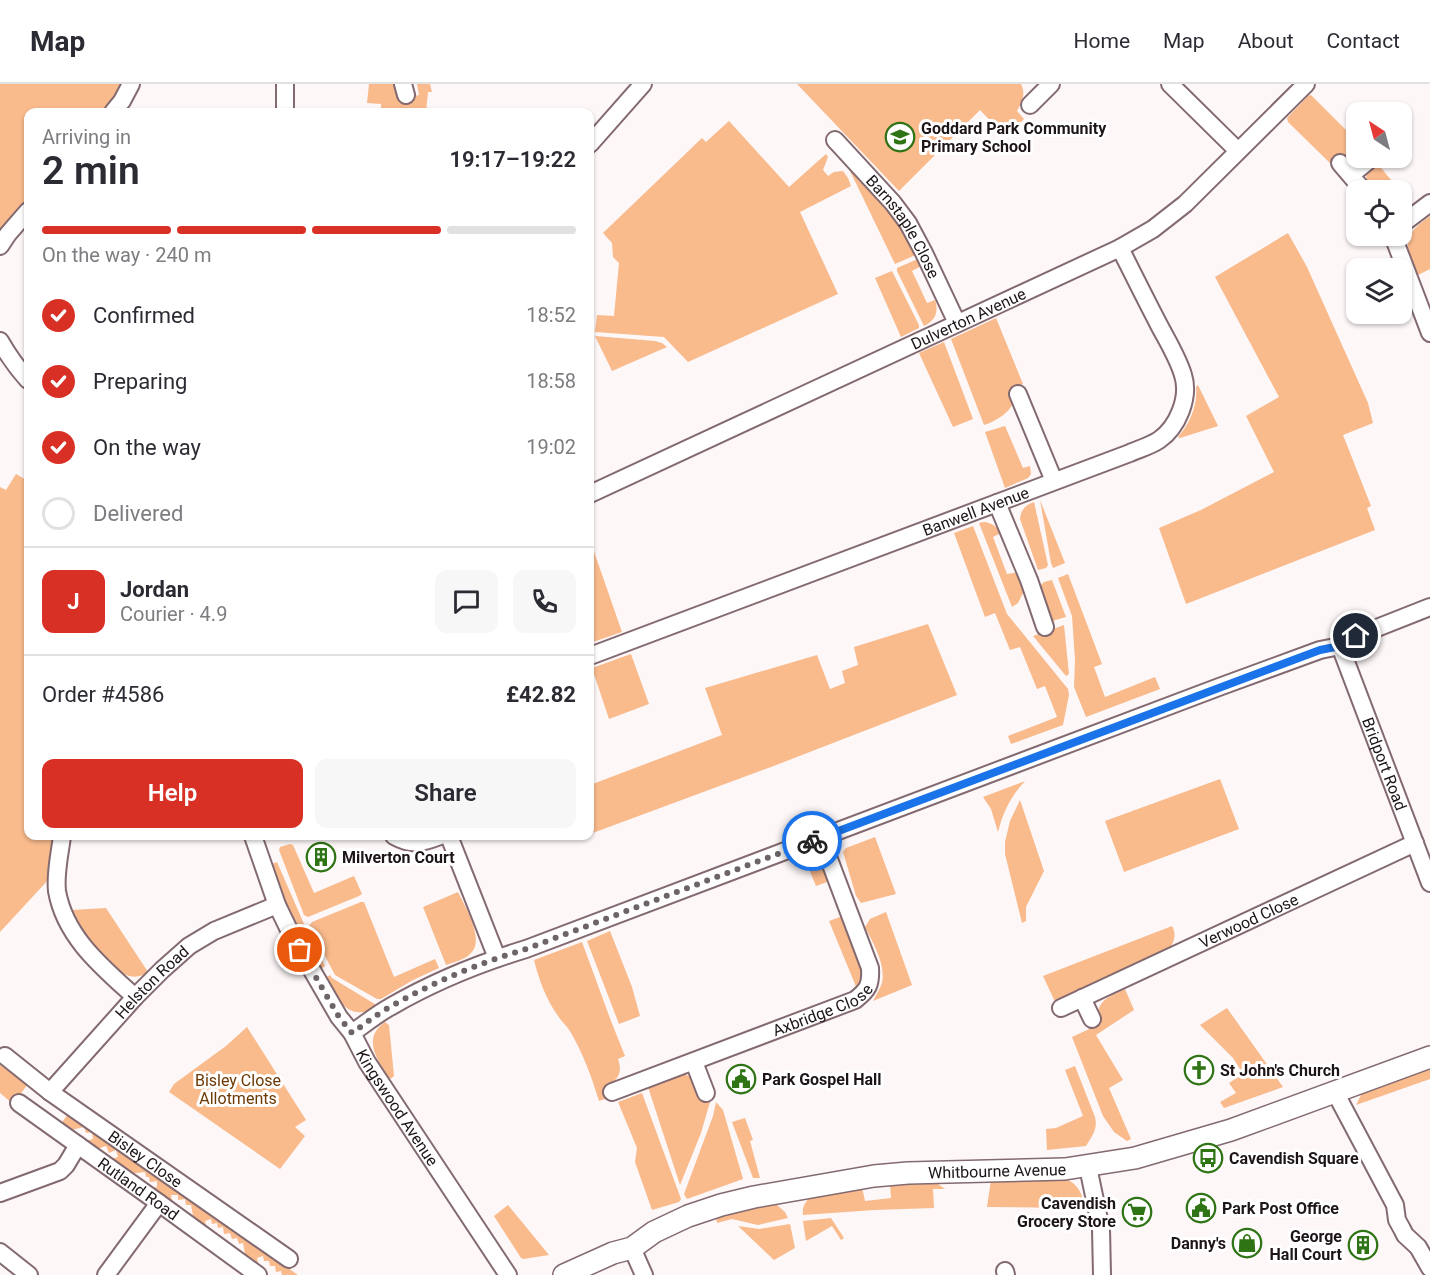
<!DOCTYPE html>
<meta charset="utf-8">
<style>
:root{--surface:#fff;--page:#f7f7f7;--text:#2b2b33;--muted:#7c7c81;--line:#e1e1e2;--accent:#d93025}
body{margin:0;font-family:Roboto,sans-serif;background:var(--page);color:var(--text);height:100vh;display:flex;flex-direction:column;font-size:22px;white-space:nowrap}
*{box-sizing:border-box;margin:0}
p{font-size:20px;color:var(--muted)}
.icon{flex:none;width:33px;height:33px;fill:none;stroke:currentColor;stroke-width:2;stroke-linecap:round;stroke-linejoin:round}
.map{position:relative;flex:1;overflow:hidden}
.sheet{position:absolute;left:24px;top:24px;width:570px;height:732px;display:flex;flex-direction:column;background:var(--surface);border-radius:12px;box-shadow:0 2px 4px #0004}
.sheet>*{flex:none}
.needle{width:39px;rotate:324deg}
.fabs{position:absolute;left:1346px;top:18px;display:grid;gap:12px}
.fabs a{display:grid;place-items:center;width:66px;height:66px;border-radius:12px;background:var(--surface);box-shadow:0 2px 4px #0004;font-size:30px}
.pin{position:absolute;display:grid;place-items:center;width:51px;height:51px;color:#fff;margin:-26px;border:3px solid #fff;border-radius:50%;box-shadow:0 2px 6px #0007}
.courier{position:absolute;display:grid;place-items:center;width:60px;height:60px;margin:-30px;border:4px solid #1a73e8;border-radius:50%;background:#fff;color:#222;box-shadow:0 2px 8px #0007}
.summary em{font-style:normal;font-weight:600}
.summary div{display:flex;flex-direction:column-reverse}
.summary{display:flex;align-items:center;justify-content:space-between;height:102px;padding:0 18px}
h1{font-size:39px;font-weight:600;line-height:45px}
.bar{display:grid;grid-template-columns:repeat(4,1fr);gap:9px 6px;align-content:center;height:72px;padding:0 18px}
.bar i{height:8px;border-radius:4px;background:var(--line)}
.bar .selected{background:var(--accent)}
.bar p{grid-column:span 4}
.line{display:flex;align-items:center;gap:15px;padding:0 18px;border-top:2px solid var(--line)}
.line div{flex:1}
.round{display:grid;place-items:center;flex:none;width:63px;height:63px;border-radius:12px;background:var(--page)}
ol{padding:0 18px;list-style:none}
li{display:flex;align-items:center;gap:18px;height:66px}
li p{margin-inline-start:auto}
li .icon{padding:6px;border-radius:50%;background:var(--accent);color:#fff;stroke-width:4}
li:last-child{color:var(--muted)}
li i{width:33px;height:33px;border:3px solid var(--line);border-radius:50%}
.action{display:flex;gap:12px;margin-top:auto;padding:12px 18px}
.action a{flex:1;height:69px;border-radius:12px;background:var(--accent);color:#fff;font-size:24px;font-weight:600;line-height:69px;text-align:center}
.action a+a{background:var(--page);color:var(--text)}
header{display:flex;align-items:center;gap:36px;box-sizing:border-box;height:84px;padding:0 30px;background:var(--surface);border-bottom:2px solid var(--line)}
header strong{font-size:28px}
nav{display:flex;gap:33px;margin-inline-start:auto;font-size:21px}
.map>svg:first-child{display:block}
</style>
<header>
<strong>Map</strong>
<nav><a>Home</a><a>Map</a><a>About</a><a>Contact</a></nav>
</header>
<div class="map">
<svg width="1430" height="1191" viewBox="0 0 1430 1191">
<rect width="100%" height="100%" fill="#fdf7f8"/>
<path fill="#f9ba8c" d="M0,0H123L116,13L103,28H28V118L0,153Z
M369,0H397L401,15L419,11L417,0H430L432,8H428L426,28H381V20L367,19Z
M797,0H1021C1026,10 1022,18 1017,27L1024,35L1009,51H1004L980,26L899,107Z
M1311,11L1356,56V74H1363L1349,75L1340,70L1331,80L1288,38L1287,34L1308,12Z
M729,37L789,103L826,70L828,73L823,86L828,92L834,88L843,87L848,94L851,102L800,128L838,210L688,278L664,253L595,248L597,231L614,232L619,179L613,173L612,159L603,149L702,54L706,58Z
M1374,75L1399,106H1371C1363,92 1366,88 1374,75Z
M850,87L856,89L894,129L918,170L895,180Z
M1430,132V185L1418,191C1405,159 1400,154 1430,132Z
M1288,149L1307,183L1368,319L1373,339L1343,351L1371,422L1367,424L1375,446L1186,520L1159,444L1201,426L1274,388L1246,332L1279,313L1215,193Z
M920,174L923,181L912,187L927,219L935,216C939,228 935,237 924,242L897,187V184Z
M892,187L919,241V244L901,253L875,194Z
M996,234L1023,300L1011,305C1012,306 1014,313 1014,315C1013,327 995,338 984,341L951,255Z
M595,252L655,257L662,259L667,263L612,287Z
M944,258L973,335L953,343L919,269Z
M1198,301L1218,342L1180,354L1178,353C1190,340 1198,320 1196,303Z
M1005,342L1023,384L1030,382L1031,390L1028,394L1005,404L985,348Z
M16,390L28,397V752H55L50,794L0,848V403L6,406Z
M1040,416L1065,479L1053,484L1051,479Z
M1034,418L1048,481L1046,484L1038,486L1020,435C1021,426 1025,421 1034,418Z
M984,438C990,438 998,443 1001,449L993,453L1007,490L1020,488L1025,505L1018,519L1012,523L979,439Z
M973,442L1007,530L1068,605L1069,611L1063,641L1011,660L1008,652L1057,633L1045,602L1037,605L1020,563L1010,566L995,529L985,533L954,449Z
M590,456L622,548L590,559Z
M1068,490L1102,580L1094,583L1105,613L1155,593L1160,605L1086,633L1074,603L1075,576L1072,532L1058,494Z
M1052,496L1066,533L1052,537L1040,507V502L1044,498Z
M928,540L957,611L771,683L590,750V701L722,651L705,604L817,571L830,605L845,599L842,587L858,581L854,563Z
M1064,541L1069,590L1066,592L1033,552Z
M631,570L649,620L609,635L592,584Z
M1220,695L1239,745L1124,788L1105,737Z
M1025,697C1011,712 1003,728 998,748L991,725L983,713Z
M1020,716L1044,787L1026,823V837L1022,839L1005,770V758L1010,737Z
M875,753L896,810L861,819L856,812L843,768L846,764Z
M290,760L293,761L314,809L354,792L362,810L359,812L308,833L304,831L279,766L280,763Z
M804,773C821,772 825,783 830,797L816,802Z
M277,778L311,856L325,882L321,885C300,852 285,817 271,780Z
M458,808C465,822 485,856 471,869C465,876 454,878 446,881L423,823Z
M361,818H364L394,893L435,875L439,884L413,896L381,915H377L335,891L309,842L312,838Z
M106,824L148,888C140,894 131,894 122,889L87,853L72,826Z
M886,828L912,901L873,917C876,911 880,905 882,899C886,880 873,859 865,843L870,835Z
M843,832L864,885L861,897L857,905L829,837Z
M1172,842C1177,851 1174,858 1169,866L1056,920L1043,892Z
M610,847L632,903L640,932L619,940L587,857Z
M582,858L611,937L625,972L618,975C623,989 618,995 607,1003L610,1013L599,1017C592,994 583,969 570,947C567,942 562,938 558,932C546,915 539,896 534,876Z
M330,891L332,894L378,922C348,940 339,916 325,894Z
M1125,905L1134,926L1096,951L1123,996L1109,1004L1131,1055L1127,1057L1114,1048L1103,1032L1072,953L1100,940C1093,918 1108,913 1125,905Z
M1227,924L1283,1003L1224,1024L1220,1018L1236,1009L1229,999L1243,990L1233,974L1200,941Z
M385,938L389,941L394,992L390,995C378,977 361,955 385,938Z
M247,943L306,1036L295,1043L305,1052L280,1085L169,1008L174,1000L226,962Z
M0,981L28,1000L13,1020L0,1009Z
M1075,982L1095,1033C1098,1045 1092,1052 1086,1062L1047,1066L1046,1045L1056,1044L1083,1032L1065,986Z
M1430,986V995L1356,1021L1362,1009L1406,990Z
M681,990C693,991 703,1003 712,1011L701,1049L680,1101L648,1003Z
M642,1009L681,1115L679,1118L652,1126L635,1078L637,1064L618,1018Z
M716,1018L723,1026L743,1095L687,1115L684,1110L713,1032Z
M68,1030L298,1191H282L281,1187L276,1188L275,1182H270L269,1177H264L263,1172L257,1174L259,1184L246,1175L243,1159L239,1160L237,1154L232,1155L230,1149L224,1150L223,1143L218,1144L217,1139L212,1140L211,1135L205,1137L206,1142L204,1145L194,1137L191,1121H186L185,1115L178,1116V1111H171L173,1122L148,1105L157,1103V1097L150,1098L149,1093H146L145,1088L127,1090L108,1076L118,1073L116,1066L109,1069L106,1062L94,1066L82,1058L93,1055L92,1048L86,1049L84,1043L67,1047L60,1041Z
M745,1034L753,1056L750,1057L760,1094H753L732,1038Z
M1066,1095C1077,1100 1082,1108 1084,1120L1072,1124L987,1123L991,1096Z
M935,1098L945,1105H933L934,1124L874,1126L803,1131C802,1123 805,1119 809,1114L862,1103L865,1117L891,1114L890,1100Z
M776,1120L785,1128L788,1134L758,1141L732,1135L717,1139L716,1134L749,1124Z
M508,1121L549,1171L523,1175L521,1174L494,1132Z
M831,1134L844,1154L841,1156L832,1142L806,1157L803,1137Z
M790,1140L795,1164L774,1176L738,1142L759,1145Z"/>
<g fill="none" stroke-linecap="round" stroke-linejoin="round">
<g stroke="#836a70" stroke-width="20">
<g id="minor">
<path d="M403,0L406,11"/>
<path d="M1170,0L1238,67"/>
<path d="M1030,21L1051,0"/>
<path d="M113,28L122,17L131,0"/>
<path d="M285,28V0"/>
<path id="s1" d="M835,56L893,119L908,139L924,169L957,239"/>
<path d="M590,60L643,0"/>
<path d="M1340,79L1363,106"/>
<path d="M1351,91L1368,77"/>
<path d="M1401,141L1430,119"/>
<path d="M1393,152L1430,249"/>
<path d="M0,162L8,150L28,127"/>
<path d="M0,257C8,271 17,284 28,296"/>
<path d="M1018,310L1054,397"/>
<path id="s2" d="M590,410L1120,164L1153,145L1185,120L1306,0"/>
<path d="M997,419L1029,496L1045,543"/>
<path id="s3" d="M1340,562L1430,799"/>
<path id="s4" d="M590,572L1130,369C1139,365 1150,362 1159,356C1178,343 1190,313 1183,291C1178,274 1168,258 1159,241C1146,216 1133,190 1120,164"/>
<path d="M62,752C60,769 55,789 57,807C65,853 102,883 135,913"/>
<path id="s5" d="M253,752L277,821L291,850L339,933L352,949L367,978L508,1191"/>
<path d="M394,752C412,762 422,759 440,752"/>
<path d="M449,752L497,874"/>
<path d="M1082,914L1092,935"/>
<path id="s6" d="M1061,924L1415,759"/>
<path d="M352,949C365,940 377,930 390,923C433,898 480,879 526,865L1219,603L1320,566L1340,562L1354,553L1430,523"/>
<path id="s7" d="M5,972L50,1008L289,1175"/>
<path d="M694,978L706,1009"/>
<path id="s8" d="M50,1008L135,913L162,886L189,862L214,847L277,821"/>
<path id="s9" d="M612,1008L855,916C868,906 871,901 870,884L821,754"/>
<path d="M1335,1008L1395,1121L1397,1136L1402,1145L1405,1151L1418,1163L1430,1184"/>
<path id="s10" d="M19,1019L159,1119L258,1191"/>
<path d="M1088,1083L1101,1145L1102,1191"/>
<path d="M0,1109L60,1087L66,1081L78,1061"/>
<path d="M632,1164L644,1191"/>
<path d="M0,1168L29,1191"/>
<path d="M1005,1187L1006,1191"/>
<path d="M106,1191L159,1119"/>
</g>
</g>
<g stroke="#836a70" stroke-width="24">
<g id="tertiary">
<path id="s11" d="M564,1191L613,1169L632,1164L654,1148L688,1132L721,1121L754,1113L874,1092L908,1089L1065,1085L1135,1074L1231,1046L1430,973"/>
</g>
</g>
<use href="#minor" stroke="#fff" stroke-width="16"/>
<use href="#tertiary" stroke="#fff" stroke-width="21"/>
</g>
<g fill="none" stroke-linecap="round" stroke-linejoin="round">
<path stroke="#6c6466" stroke-width="6" stroke-dasharray="0 10.8" d="M300,866L339,933L352,949C365,940 377,930 390,923C433,898 480,879 526,865L812,757"/>
<path stroke="#1a73e8" stroke-width="8" d="M812,757L1280,581L1320,566L1340,562L1356,552"/>
</g>
<defs>
<g id="school-ring" transform="scale(1.5)"><circle r="9.5" fill="#fff" stroke="#2e7314" stroke-width="1.5"/><path d="M0-5L7-2L0 1L-7-2ZM-4 1L0 2.5L4 1V4Q0 6-4 4Z" fill="#2e7314"/></g>
<g id="building-ring" transform="scale(1.5)"><circle r="9.5" fill="#fff" stroke="#2e7314" stroke-width="1.5"/><path d="M-4-6H4V6H1V3H-1V6H-4ZM-2.5-4.3h1.7v1.8h-1.7ZM.8-4.3h1.7v1.8H.8ZM-2.5-1h1.7V.8h-1.7ZM.8-1h1.7V.8H.8Z" fill="#2e7314"/></g>
<g id="church-ring" transform="scale(1.5)"><circle r="9.5" fill="#fff" stroke="#2e7314" stroke-width="1.5"/><path d="M-1.2-6h2.4v3.5h3.3v2.4h-3.3V6h-2.4V-.1h-3.3v-2.4h3.3Z" fill="#2e7314"/></g>
<g id="civic-ring" transform="scale(1.5)"><circle r="9.5" fill="#fff" stroke="#2e7314" stroke-width="1.5"/><path d="M-.6-6.5H3V-4.5H.6V-3L4-1V1h2V6H-6V1h2V-1L-.6-3ZM-1.2 2.5V6h2.4V2.5Z" fill="#2e7314"/></g>
<g id="bus-ring" transform="scale(1.5)"><circle r="9.5" fill="#fff" stroke="#2e7314" stroke-width="1.5"/><path d="M-5-6H5V4H4V6H2V4H-2V6H-4V4H-5ZM-3.5-4V0h7V-4ZM-3.5 1.2v1.5H-2V1.2ZM2 1.2v1.5H3.5V1.2Z" fill="#2e7314"/></g>
<g id="supermarket-ring" transform="scale(1.5)"><circle r="9.5" fill="#fff" stroke="#2e7314" stroke-width="1.5"/><path d="M-6-5.5h2.5l.6 2H6L4.5 2H-2.5L-4.4-4H-6ZM-1.5 3.2a1.3 1.3 0 1 0 .1 0ZM3 3.2a1.3 1.3 0 1 0 .1 0Z" fill="#2e7314"/></g>
<g id="shop-ring" transform="scale(1.5)"><circle r="9.5" fill="#fff" stroke="#2e7314" stroke-width="1.5"/><path d="M-5-2.5h2.3a2.7 3.5 0 0 1 5.4 0H5L5.5 6h-11ZM-1.5-2.5h3a1.5 2.3 0 0 0-3 0Z" fill="#2e7314"/></g>
</defs>
<g fill-rule="evenodd">
<use href="#school-ring" x="900" y="53"/>
<use href="#building-ring" x="321" y="773"/>
<use href="#church-ring" x="1199" y="986"/>
<use href="#civic-ring" x="741" y="995"/>
<use href="#bus-ring" x="1208" y="1074"/>
<use href="#civic-ring" x="1201" y="1124"/>
<use href="#supermarket-ring" x="1137" y="1128"/>
<use href="#shop-ring" x="1247" y="1159"/>
<use href="#building-ring" x="1363" y="1161"/>
</g>
<g text-anchor="middle" stroke-width="6" stroke-linejoin="round" paint-order="stroke">
<g font-size="16" font-weight="bold" fill="#1e1517" stroke="#fff" text-anchor="start">
<text x="921" y="50">Goddard Park Community<tspan x="921" dy="18">Primary School</tspan></text>
<text x="342" y="779">Milverton Court</text>
<text x="1220" y="992">St John's Church</text>
<text x="762" y="1001">Park Gospel Hall</text>
<text x="1229" y="1080">Cavendish Square</text>
<text x="1116" y="1125" text-anchor="end">Cavendish<tspan x="1116" dy="18">Grocery Store</tspan></text>
<text x="1222" y="1130">Park Post Office</text>
<text x="1342" y="1158" text-anchor="end">George<tspan x="1342" dy="18">Hall Court</tspan></text>
<text x="1226" y="1165" text-anchor="end">Danny's</text>
</g>
<g font-size="16" fill="#1e1517" stroke="#fff">
<text dy="6" stroke="none"><textPath href="#s1" startOffset="111">Barnstaple Close</textPath></text>
<text dy="6" stroke="none"><textPath href="#s2" startOffset="417">Dulverton Avenue</textPath></text>
<text dy="6" stroke="none"><textPath href="#s4" startOffset="412">Banwell Avenue</textPath></text>
<text dy="6" stroke="none"><textPath href="#s3" startOffset="126">Bridport Road</textPath></text>
<text dy="6" stroke="none"><textPath href="#s6" startOffset="207">Verwood Close</textPath></text>
<text dy="6" stroke="none"><textPath href="#s8" startOffset="150">Helston Road</textPath></text>
<text dy="6" stroke="none"><textPath href="#s9" startOffset="226">Axbridge Close</textPath></text>
<text dy="6" stroke="none"><textPath href="#s5" startOffset="309">Kingswood Avenue</textPath></text>
<text dy="6" stroke="none"><textPath href="#s7" startOffset="174">Bisley Close</textPath></text>
<text dy="6" stroke="none"><textPath href="#s11" startOffset="452">Whitbourne Avenue</textPath></text>
<text dy="6" stroke="none"><textPath href="#s10" startOffset="147">Rutland Road</textPath></text>
</g>
<g font-size="16" fill="#6c3804" stroke="#fff">
<text x="238" y="1002">Bisley Close<tspan x="238" dy="18">Allotments</tspan></text>
</g>
</g>
</svg>
<div class="fabs">
<a><svg class="needle" viewBox="-14 -14 28 28"><path d="M0-13l5 13h-10z" fill="#e53935"/><path d="M0 13l5-13h-10z" fill="#7c7c81"/></svg></a>
<a><svg class="icon" aria-label="locate" viewBox="0 0 24 24"><circle cx="12" cy="12" r="6"/><path d="M12 2v4M12 18v4M2 12h4M18 12h4"/></svg></a>
<a><svg class="icon" aria-label="layers" viewBox="0 0 24 24"><path d="M12 4l9 5-9 5-9-5zM3 14l9 5 9-5"/></svg></a>
</div>
<div class="pin" style="left:300px;top:866px;background:#ea580c"><svg class="icon" aria-label="bag" viewBox="0 0 24 24"><path d="M5 8h14l-1 12H6zM9 8a3 3 0 0 1 6 0"/></svg></div>
<div class="pin" style="left:1356px;top:552px;background:#1f2937"><svg class="icon" aria-label="home" viewBox="0 0 24 24"><path d="M3 11l9-7 9 7M6 9v11h12V9"/></svg></div>
<div class="courier" style="left:812px;top:757px"><svg class="icon" aria-label="bike" viewBox="0 0 24 24"><circle cx="6" cy="16" r="4"/><circle cx="18" cy="16" r="4"/><path d="M6 16l4-8h5l3 8M10 8l3 8H6M13 5h3"/></svg></div>
<section class="sheet">
<div class="summary"><div><h1>2 min</h1><p>Arriving in</p></div><em>19:17–19:22</em></div>
<div class="bar"><i class="selected"></i><i class="selected"></i><i class="selected"></i><i></i><p>On the way · 240 m</p></div>
<ol>
<li><svg class="icon" aria-label="check" viewBox="0 0 24 24"><path d="M5 12l5 5 9-10"/></svg>Confirmed<p>18:52</p></li>
<li><svg class="icon" aria-label="check" viewBox="0 0 24 24"><path d="M5 12l5 5 9-10"/></svg>Preparing<p>18:58</p></li>
<li><svg class="icon" aria-label="check" viewBox="0 0 24 24"><path d="M5 12l5 5 9-10"/></svg>On the way<p>19:02</p></li>
<li><i></i>Delivered</li>
</ol>
<div class="line" style="height:108px"><b class="round" style="background:var(--accent);color:#fff">J</b><div><b>Jordan</b><p>Courier · 4.9</p></div><a class="round"><svg class="icon" aria-label="chat" viewBox="0 0 24 24"><path d="M4 5h16v11H9l-5 4z"/></svg></a><a class="round"><svg class="icon" aria-label="phone" viewBox="0 0 24 24"><path d="M5 4h4l2 5-3 2q2 4 5 5l2-3 5 2v4C11 20 4 13 5 4z"/></svg></a></div>
<div class="line" style="height:78px"><div>Order #4586</div><b>£42.82</b></div>
<div class="action"><a>Help</a><a>Share</a></div>
</section>
</div>
